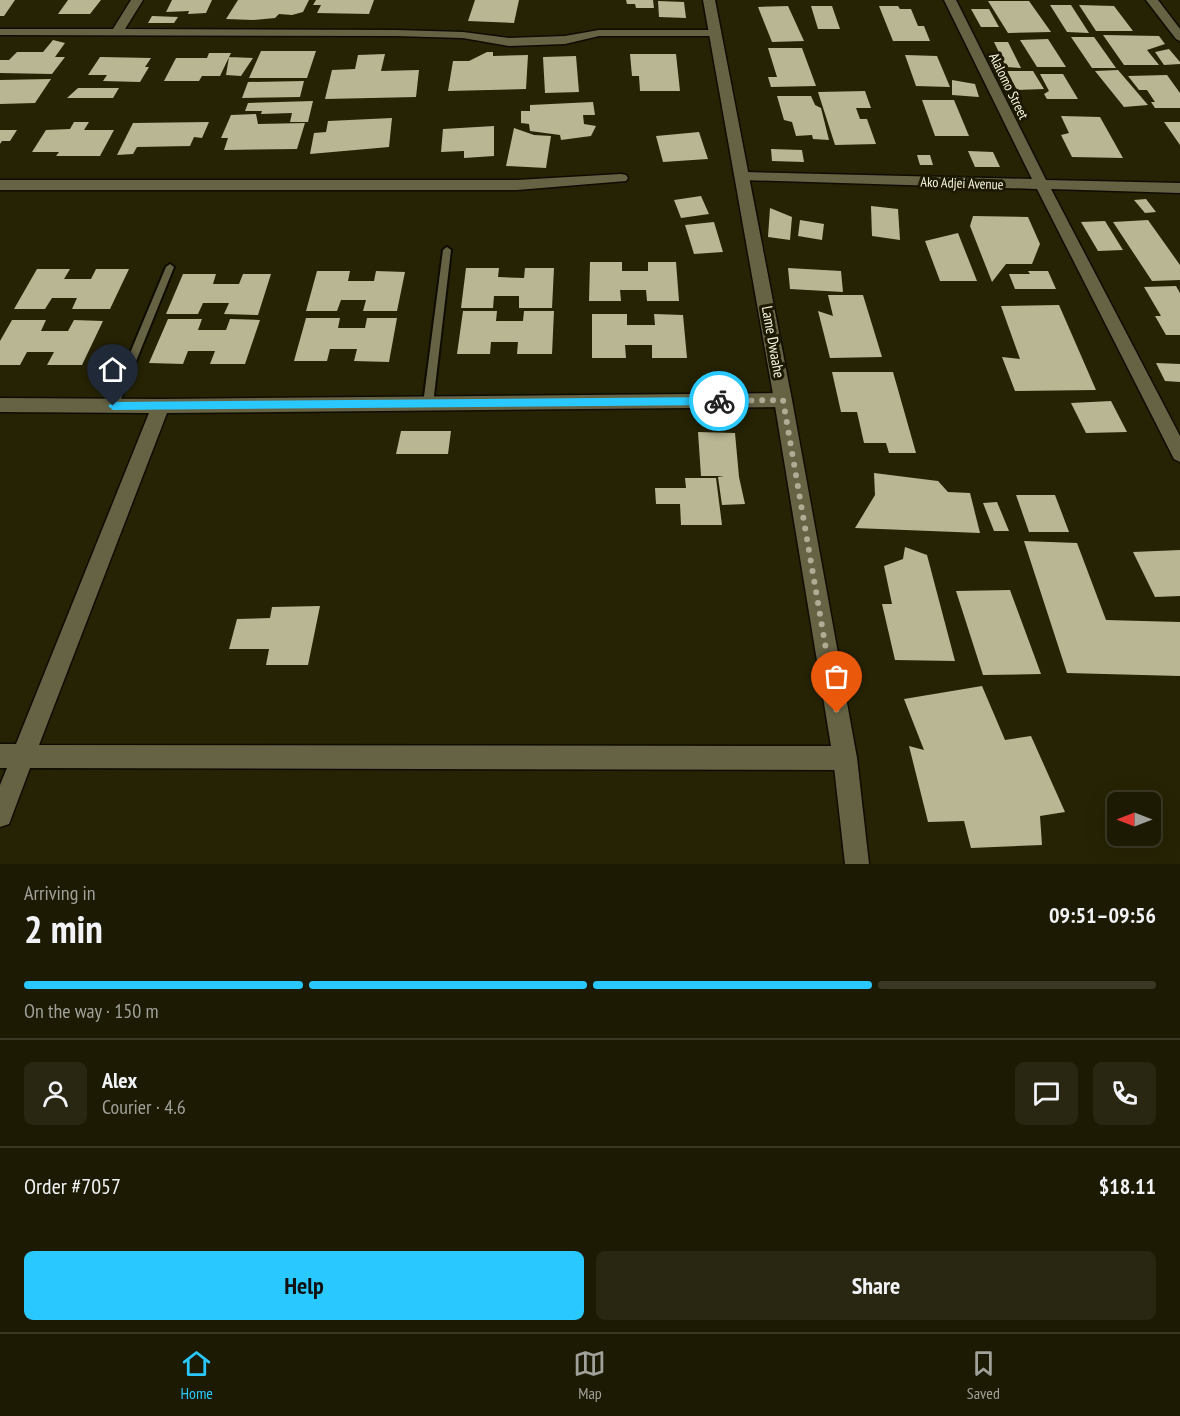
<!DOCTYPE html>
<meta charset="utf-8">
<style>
:root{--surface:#1c1a03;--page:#292712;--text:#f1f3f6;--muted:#a0a19a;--line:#3a3825;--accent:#29c8ff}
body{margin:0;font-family:"PT Sans Narrow",sans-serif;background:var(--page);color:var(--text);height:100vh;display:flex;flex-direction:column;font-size:22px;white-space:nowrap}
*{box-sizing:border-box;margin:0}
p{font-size:20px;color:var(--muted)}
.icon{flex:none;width:33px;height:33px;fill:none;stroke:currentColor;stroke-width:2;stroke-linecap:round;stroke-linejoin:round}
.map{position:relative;height:864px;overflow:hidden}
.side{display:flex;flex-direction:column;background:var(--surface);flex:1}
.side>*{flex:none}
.needle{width:39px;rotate:270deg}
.fabs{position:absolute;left:1107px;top:792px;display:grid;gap:12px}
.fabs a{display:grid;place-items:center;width:54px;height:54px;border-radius:9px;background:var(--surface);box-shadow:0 6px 24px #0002,0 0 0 2px var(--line);font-size:30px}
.pin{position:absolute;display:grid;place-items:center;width:51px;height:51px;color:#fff;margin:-62px -26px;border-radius:50% 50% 50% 0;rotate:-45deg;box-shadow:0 0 6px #0007}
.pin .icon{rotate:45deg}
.courier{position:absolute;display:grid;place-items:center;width:60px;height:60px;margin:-30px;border:4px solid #29c8ff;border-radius:50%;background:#fff;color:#222;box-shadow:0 2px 8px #0007}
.overview em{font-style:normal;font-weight:600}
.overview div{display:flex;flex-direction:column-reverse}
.overview{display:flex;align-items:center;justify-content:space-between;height:102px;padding:0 24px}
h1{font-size:39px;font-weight:600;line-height:45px}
.bar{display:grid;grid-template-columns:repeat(4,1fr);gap:9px 6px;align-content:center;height:72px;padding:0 24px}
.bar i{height:8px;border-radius:4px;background:var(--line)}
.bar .on{background:var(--accent)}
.bar p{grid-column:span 4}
.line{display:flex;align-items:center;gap:15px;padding:0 24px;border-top:2px solid var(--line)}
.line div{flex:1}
.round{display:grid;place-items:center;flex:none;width:63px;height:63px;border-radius:9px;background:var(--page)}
.action{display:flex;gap:12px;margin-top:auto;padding:12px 24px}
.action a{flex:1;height:69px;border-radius:9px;background:var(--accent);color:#111;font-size:24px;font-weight:600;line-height:69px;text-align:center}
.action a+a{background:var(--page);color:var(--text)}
.dock{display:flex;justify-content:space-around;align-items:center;height:84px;border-top:2px solid var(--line);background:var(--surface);font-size:16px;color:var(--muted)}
.dock a{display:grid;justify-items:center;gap:3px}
.dock .on{color:var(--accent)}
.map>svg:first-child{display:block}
</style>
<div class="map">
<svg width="1180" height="864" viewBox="0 0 1180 864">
<rect width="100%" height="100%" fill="#262304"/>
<path fill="#b9b694" d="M0,0H15L4,16H0Z
M68,0H101L90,14H58Z
M172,0H212L206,13L188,14L189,11L166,12Z
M238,0H309L303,12L292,15L279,14L275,18L253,20L226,19Z
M316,0H374L369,14L317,13L321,5H313Z
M475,0H519L514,23L468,21Z
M626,0H653L654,8H636L635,4H627Z
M658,1L684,2L686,18L659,17Z
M988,1H1029L1051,32L1008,33Z
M1050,5H1071L1089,33L1067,32Z
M1079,5L1114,6L1133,31H1096Z
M788,6L804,41L772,42L758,7Z
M811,6H832L840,29H818Z
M879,6H898L900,9H911L918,26H924L930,41H893Z
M971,9H989L999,27H981Z
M152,16L178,17L174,23H148Z
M1103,35L1159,36L1165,44L1147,50L1159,65H1124Z
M1071,37H1094L1116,68H1092Z
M1048,39L1066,67H1037L1020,40Z
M53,40L65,43L55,57H65L52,74L0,73V60H9L17,52H43Z
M994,42H1008L1021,68L1006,67Z
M768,48H802L816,86L771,87L768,77H777Z
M1169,49L1180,62V64L1164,65L1155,52Z
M261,51H316L307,78H249Z
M487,52H493V56L528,55L526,89L448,91L453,61H469Z
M209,53H231L220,76H202L199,81H164L176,58H207Z
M385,54L381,71L419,70L416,97L325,99L332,70L355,69L358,55Z
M630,54H676L680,91H640L639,76H632Z
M905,55L937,56L950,87L916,86Z
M576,56L579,92L545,93L543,57Z
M100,57L151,58L145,67H149L140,82L103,81L107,75H88Z
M229,57L253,58L241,76L226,75Z
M1118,70L1148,105L1124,107L1095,71Z
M1007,71H1033L1044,89L1017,90Z
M1040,74H1063L1078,99H1047L1044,94L1049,91Z
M1167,75L1180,93V108H1155L1151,102H1155L1147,90H1139L1128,76Z
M51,79L35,103L0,104V80Z
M952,80L975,84L979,97L952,95Z
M304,81L300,97L242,98L248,82Z
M78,88H119L113,98H67Z
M865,91L871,108H856L860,119H867L876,144L835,145L818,92Z
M777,96H811L815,105L821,108L829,140L813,139L812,135L796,136L792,122L784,120Z
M922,100H954L969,136H935Z
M313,101L308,122H290L292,113L261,114L262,111H245L248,103Z
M593,102L595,115H583L584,124L596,126L591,136L561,140L560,135L530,131L529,124L521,123V111H530V105Z
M256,114L258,124L305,123L297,149L224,150L228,138H221L231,115Z
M1061,116L1100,117L1123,158L1072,157L1061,135L1069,133Z
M392,118L389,147L310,154L314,133L326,132L328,121Z
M74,122H89L84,130H114L100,156H56L59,152H32L46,130L70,129Z
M209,122L202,138L194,137L190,146L137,147L133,154L117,155L133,123Z
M1164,122H1180V145Z
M494,126V156L464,158V151L441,152L443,129Z
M514,128L534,135L551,136L546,168L506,166Z
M0,130H17L10,141H2L0,144Z
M699,132L708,159L663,162L656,136Z
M771,149L802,150L804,162L772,161Z
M968,151L993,152L1000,167H975Z
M917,155H930L933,165H920Z
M701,196L709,214L681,218L674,200Z
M1146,199L1156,212L1145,213L1134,200Z
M871,206L898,209L900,240L872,236Z
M770,208L792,217L790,240L768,237Z
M973,216L1028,217L1040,244L1032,264H1006L992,282L970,226Z
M800,220L824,224L822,240L798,236Z
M1148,220L1180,265V280L1152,281L1113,222Z
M1105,221L1123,250L1098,251L1081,222Z
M714,222L723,252L694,254L685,225Z
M958,233L977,281H940L925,241Z
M590,262H622V271H648V262H676L679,301H647L646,290H620L621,301H589Z
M466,268H499L498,277L524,278L525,268H554L552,308H519V296H494L493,308H461Z
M788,268L841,271L843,292L790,289Z
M37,269H70L64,279H91L96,269H129L110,309H72L77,298H52L45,309H14Z
M317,271H350L348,281H374L376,271L405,272L397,311H363L366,300H341L337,311H306Z
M1028,271H1048L1056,289H1015L1009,274H1030Z
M183,274H216L213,284H239L243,274H271L258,315L224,314L229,303H203L198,314H166Z
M1176,286L1180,293V335H1166L1155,316H1161L1144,287Z
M828,295H863L882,357L830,358L818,311L833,316Z
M1059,305L1096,390L1015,391L1002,357L1020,359L1001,306Z
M463,311H497L496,321H523L524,311H554L552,354H517L518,342H491L490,354H457Z
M592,314H627V325H655L654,314L683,315L687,358H652V345H625L626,358H592Z
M306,318H340L338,328H365L367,318H397L389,362L354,361L357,349H330L327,361H294Z
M168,319H202L198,330H226L230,319L260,320L245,364H210L215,351H188L183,364L149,363Z
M12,320H46L41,331H68L74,320L103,321L82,365H47L54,352H27L20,365H0V341Z
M1156,363L1180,364V382L1165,381Z
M832,372H893L916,453H889L886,443H864L857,412H841Z
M1111,401L1127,432L1086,433L1071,403Z
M401,431H451L448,454H396Z
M698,432L735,433L739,477L745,504L722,505L718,477L724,476H701Z
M874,473L938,481L948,492L970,493L980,533L855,528L875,495Z
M685,478H716L722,525H681L680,504H656L655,488H686Z
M1016,495H1055L1069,532H1029Z
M997,502L1009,531H994L983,503Z
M1024,541L1077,543L1106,620L1180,622V676L1067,673Z
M905,547L927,555L955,661L895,660L882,604H892L884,566L903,559Z
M1180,550V596L1155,597L1133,552Z
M1010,590L1041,674L983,675L956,591Z
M320,606L308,665H266L269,649H229L237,619L270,618L272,607Z
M982,686L1005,740L1031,736L1065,812L1040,816L1042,845L971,848L964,821L928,822L909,746L924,750L904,699Z"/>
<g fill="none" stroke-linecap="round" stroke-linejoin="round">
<g stroke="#0e0c00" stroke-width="4">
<path id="service" d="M447,247L451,250L433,404L432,407H424L423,404L443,250Z
M170,264L174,267L118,406L117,409H109L108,406L166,267Z"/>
</g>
<g stroke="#0e0c00" stroke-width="3">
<path id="minor" d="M131,0H143L125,29L396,30L463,32L509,38L565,36L599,30H714L720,33L714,36H599L565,44L509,46L463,38L396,36L0,35V29H113Z
M944,0H956L1046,180L1180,183V193L1051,189L1180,436V462L1174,459L1037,189L743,180L736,176L743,172L1032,179Z
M1146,0H1158L1180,29V41L1176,39Z
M621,174L626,175L628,178L626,181L517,190H0V180H517Z
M783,393L789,395L792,400L789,405L783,407L167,413L39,745L845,746L853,750L857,758L853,766L845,770L30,768L9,824L0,827V785L7,768H0V744H16L149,413L0,412V398L161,399Z"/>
</g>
<g stroke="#0e0c00" stroke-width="3">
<path id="tertiary" d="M703,0H715L792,400L857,758L869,864H845L833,758L774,400Z"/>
</g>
<use href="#service" fill="#666344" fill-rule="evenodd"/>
<use href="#minor" fill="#666344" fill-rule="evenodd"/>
<use href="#tertiary" fill="#666344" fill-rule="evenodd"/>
</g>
<path fill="#29c8ff" d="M719,397L723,401L719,405L113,410L108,406L113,402Z"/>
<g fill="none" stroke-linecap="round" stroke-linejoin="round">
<path stroke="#aeac95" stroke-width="6" stroke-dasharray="0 10.8" d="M719,401L783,400L837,713"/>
</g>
<g text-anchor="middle" stroke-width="6" stroke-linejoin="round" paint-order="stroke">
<g font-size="14" fill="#f7f5e3" stroke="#1c1900">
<text transform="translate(1009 86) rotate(64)" y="5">Alalomo Street</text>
<text transform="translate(962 183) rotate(2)" y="5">Ako Adjei Avenue</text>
</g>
<g font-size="15" fill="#f7f5e3" stroke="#1c1900">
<text transform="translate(773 342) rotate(80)" y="5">Lame Dwaahe</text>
</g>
</g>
</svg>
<div class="fabs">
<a><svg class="needle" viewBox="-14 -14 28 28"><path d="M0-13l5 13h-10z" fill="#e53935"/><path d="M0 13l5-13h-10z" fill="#a0a19a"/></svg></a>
</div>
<div class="pin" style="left:837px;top:713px;background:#ea580c"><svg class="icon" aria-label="bag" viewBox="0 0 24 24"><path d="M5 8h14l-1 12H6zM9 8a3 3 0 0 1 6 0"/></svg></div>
<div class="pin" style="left:113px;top:406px;background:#1f2937"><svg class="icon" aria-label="home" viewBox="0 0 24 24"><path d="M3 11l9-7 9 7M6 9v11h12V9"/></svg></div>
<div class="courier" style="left:719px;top:401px"><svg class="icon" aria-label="bike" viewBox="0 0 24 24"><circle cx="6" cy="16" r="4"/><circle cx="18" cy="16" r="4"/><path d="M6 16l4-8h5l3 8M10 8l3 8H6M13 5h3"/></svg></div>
</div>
<section class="side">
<div class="overview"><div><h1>2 min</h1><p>Arriving in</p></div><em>09:51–09:56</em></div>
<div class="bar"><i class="on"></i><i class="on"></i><i class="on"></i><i></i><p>On the way · 150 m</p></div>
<div class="line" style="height:108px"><a class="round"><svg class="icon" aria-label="person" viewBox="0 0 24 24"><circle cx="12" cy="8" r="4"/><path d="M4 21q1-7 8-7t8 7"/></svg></a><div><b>Alex</b><p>Courier · 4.6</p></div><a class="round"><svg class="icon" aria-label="chat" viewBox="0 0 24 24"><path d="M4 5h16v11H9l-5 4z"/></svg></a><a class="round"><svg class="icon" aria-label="phone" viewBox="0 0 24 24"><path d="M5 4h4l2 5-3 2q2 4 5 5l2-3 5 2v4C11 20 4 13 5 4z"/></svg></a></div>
<div class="line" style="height:78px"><div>Order #7057</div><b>$18.11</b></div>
<div class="action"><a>Help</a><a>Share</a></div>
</section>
<nav class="dock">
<a class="on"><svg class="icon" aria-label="home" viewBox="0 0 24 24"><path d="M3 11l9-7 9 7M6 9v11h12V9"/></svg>Home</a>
<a><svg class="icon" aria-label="map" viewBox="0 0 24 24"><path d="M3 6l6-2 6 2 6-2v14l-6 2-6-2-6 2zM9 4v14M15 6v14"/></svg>Map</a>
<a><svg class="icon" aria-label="saved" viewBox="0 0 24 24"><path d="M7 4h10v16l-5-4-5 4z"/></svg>Saved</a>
</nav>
